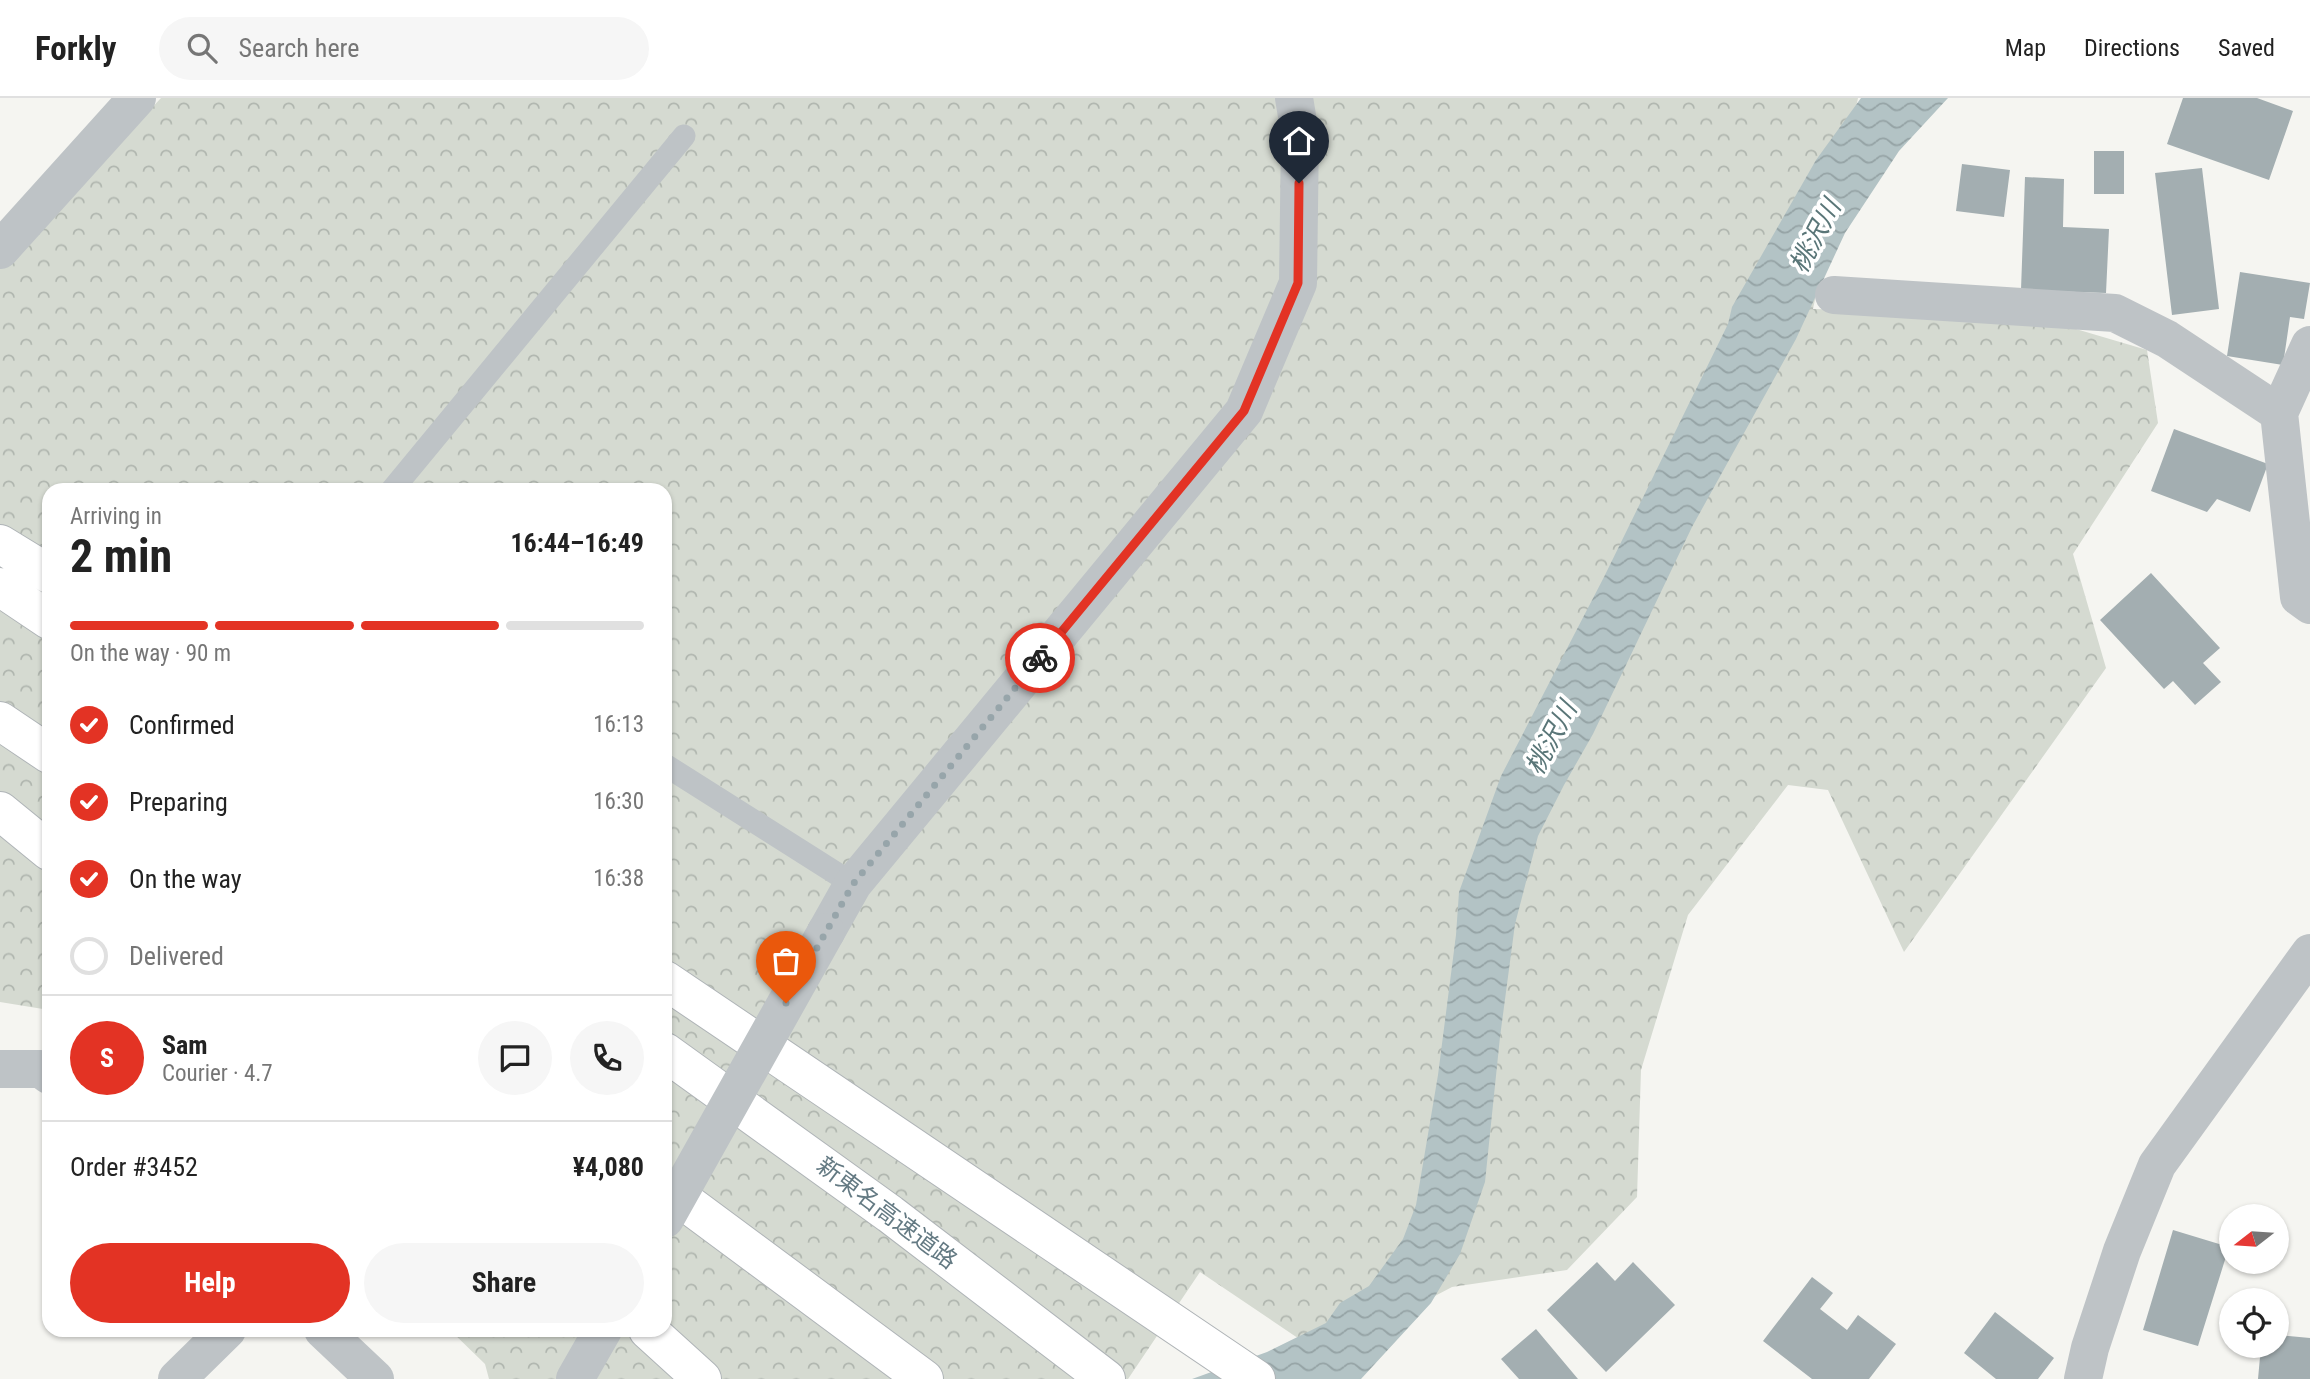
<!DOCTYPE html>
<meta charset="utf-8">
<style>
:root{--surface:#fff;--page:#f6f6f6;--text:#222;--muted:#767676;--line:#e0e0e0;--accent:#e33324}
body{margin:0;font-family:"Roboto Condensed","Noto Sans JP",sans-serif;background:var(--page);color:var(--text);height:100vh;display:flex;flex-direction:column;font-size:26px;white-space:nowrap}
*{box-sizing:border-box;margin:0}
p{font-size:23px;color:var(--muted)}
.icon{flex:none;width:38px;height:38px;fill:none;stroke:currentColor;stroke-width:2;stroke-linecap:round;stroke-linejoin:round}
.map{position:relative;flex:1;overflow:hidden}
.panel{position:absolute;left:42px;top:385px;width:630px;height:854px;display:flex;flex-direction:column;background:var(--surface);border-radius:21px;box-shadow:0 2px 5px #0004}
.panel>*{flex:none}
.needle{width:46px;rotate:253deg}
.buttons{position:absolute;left:2219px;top:1106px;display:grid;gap:14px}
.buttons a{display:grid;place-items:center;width:70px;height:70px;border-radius:50%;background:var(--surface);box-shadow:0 2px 5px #0004;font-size:35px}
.pin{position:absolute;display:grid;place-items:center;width:60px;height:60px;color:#fff;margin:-72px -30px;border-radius:50% 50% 50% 0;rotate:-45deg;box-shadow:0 0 7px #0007}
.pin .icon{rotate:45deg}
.courier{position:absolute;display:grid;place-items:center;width:70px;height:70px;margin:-35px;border:5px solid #e33324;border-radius:50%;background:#fff;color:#222;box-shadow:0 2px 9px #0007}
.summary em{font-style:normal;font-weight:700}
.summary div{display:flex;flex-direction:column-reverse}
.summary{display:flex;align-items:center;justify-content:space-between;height:119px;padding:0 28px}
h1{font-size:46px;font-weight:700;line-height:52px}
.bar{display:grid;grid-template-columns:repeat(4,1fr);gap:10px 7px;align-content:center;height:84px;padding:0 28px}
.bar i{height:9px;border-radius:5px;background:var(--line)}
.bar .on{background:var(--accent)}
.bar p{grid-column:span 4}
.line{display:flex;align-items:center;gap:18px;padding:0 28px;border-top:2px solid var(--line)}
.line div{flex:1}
.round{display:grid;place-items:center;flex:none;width:74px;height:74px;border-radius:37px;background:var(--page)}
ol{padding:0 28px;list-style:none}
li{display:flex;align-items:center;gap:21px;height:77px}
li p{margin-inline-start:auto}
li .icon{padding:7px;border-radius:50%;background:var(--accent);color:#fff;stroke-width:4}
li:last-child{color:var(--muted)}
li i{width:38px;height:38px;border:4px solid var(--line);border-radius:50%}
.primary-button{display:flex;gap:14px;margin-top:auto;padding:14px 28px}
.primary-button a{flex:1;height:80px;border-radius:42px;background:var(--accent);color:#fff;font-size:28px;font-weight:700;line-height:80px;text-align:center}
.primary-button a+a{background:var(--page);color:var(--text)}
header{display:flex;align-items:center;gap:42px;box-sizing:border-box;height:98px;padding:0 35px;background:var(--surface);border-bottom:2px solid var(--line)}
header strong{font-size:33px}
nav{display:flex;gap:38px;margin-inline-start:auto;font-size:24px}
.search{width:490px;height:63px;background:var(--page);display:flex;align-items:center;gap:18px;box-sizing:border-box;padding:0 24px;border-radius:38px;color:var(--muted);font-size:26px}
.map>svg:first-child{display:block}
</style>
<header>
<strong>Forkly</strong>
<div class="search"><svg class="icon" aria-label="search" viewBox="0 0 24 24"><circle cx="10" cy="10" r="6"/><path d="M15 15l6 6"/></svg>Search here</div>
<nav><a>Map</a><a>Directions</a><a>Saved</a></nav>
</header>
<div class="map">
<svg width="2310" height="1281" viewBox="0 0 2310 1281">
<defs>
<pattern id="forest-crowns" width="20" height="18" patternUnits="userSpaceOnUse" patternTransform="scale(1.75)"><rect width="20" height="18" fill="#d5dad1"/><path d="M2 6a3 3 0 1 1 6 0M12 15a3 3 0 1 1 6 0" fill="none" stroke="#b0b6af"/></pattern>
<pattern id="water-waves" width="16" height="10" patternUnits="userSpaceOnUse" patternTransform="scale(1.75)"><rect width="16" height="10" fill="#b3c3c5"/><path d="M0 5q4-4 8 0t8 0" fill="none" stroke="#95a3a5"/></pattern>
</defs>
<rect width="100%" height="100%" fill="#f5f5f1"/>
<path fill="url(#forest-crowns)" d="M161,0H1858L1813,211L2022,215L2147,252L2158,325L2073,456L2106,570L1904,854L1828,692L1788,687L1688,817L1641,972L1637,1099L1567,1172L1452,1189L1323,1257L1200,1174L1128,1281H489L485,1266L450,1232H665V392H49V912L0,904V171Z"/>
<path fill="url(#water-waves)" d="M1861,0H1948L1899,53L1845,135L1796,241L1692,429L1593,636L1564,687L1538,738L1515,826L1500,939L1485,1084L1460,1156L1431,1205L1361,1281H1192L1267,1254L1326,1225L1340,1205L1369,1188L1403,1141L1416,1107L1438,977L1456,837L1459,794L1501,678L1604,479L1728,226L1732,209L1816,62Z"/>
<path fill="#a3aeb1" d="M2183,0H2257L2293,13L2269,82L2167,46Z
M2094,53H2124V96H2094Z
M1962,66L2010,72L2004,119L1956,113Z
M2202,70L2219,211L2172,217L2155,75Z
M2025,79L2064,81L2063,129L2109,131L2106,195L2021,192Z
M2240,174L2310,185L2304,221L2290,219L2283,267L2227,258Z
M2174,331L2268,366L2250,414L2217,401L2207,414L2151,393Z
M2151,475L2220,550L2203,565L2221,584L2195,607L2173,583L2164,591L2100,522Z
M2173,1132L2229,1149L2198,1248L2143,1232Z
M1597,1164L1615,1183L1633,1164L1675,1207L1606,1274L1547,1212Z
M1812,1179L1833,1195L1820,1211L1847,1232L1858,1217L1896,1246L1869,1281H1812L1763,1243Z
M1995,1214L2054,1260L2038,1281H1996L1964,1255Z
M1536,1231L1578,1281H1519L1501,1261Z
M2277,1237L2310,1240V1281H2258L2261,1248H2277Z"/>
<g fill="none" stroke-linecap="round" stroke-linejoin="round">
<g stroke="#afb4b7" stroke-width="40">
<path id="motorway" d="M0,446L49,476
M0,489L49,522
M0,623L49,656
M0,713L49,753
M665,882L1256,1281
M665,954L890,1116L1106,1281
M665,1089L924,1281
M648,1232L702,1281"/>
</g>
<path stroke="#bec3c6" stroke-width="23" d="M392,392L684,38
M665,667L853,786"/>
<path stroke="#bec3c6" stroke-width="38" d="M0,152L137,0
M1834,197L2115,215L2167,241L2279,315
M2310,247L2279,315L2299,499L2310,507
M826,834L853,786L1244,313L1298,185L1300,36L1294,0
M177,1281L227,1232
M575,1281L603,1232"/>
<path stroke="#bec3c6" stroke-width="38" d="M0,971H41L49,977
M323,1232L375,1281
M2083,1281L2090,1250L2122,1153L2157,1067L2310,855"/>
<use href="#motorway" stroke="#fff" stroke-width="38"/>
<path stroke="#bec3c6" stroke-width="38" d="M665,1121L826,834"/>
</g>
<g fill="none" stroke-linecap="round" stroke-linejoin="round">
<path stroke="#97a5aa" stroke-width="7" stroke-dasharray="0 12.6" d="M786,905L853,786L1040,560"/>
<path stroke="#e33324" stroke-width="9" d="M1040,560L1244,313L1298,185L1299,85"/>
</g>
<g text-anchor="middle" stroke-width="7" stroke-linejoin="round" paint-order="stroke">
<g font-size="24" fill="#647a83" stroke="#fff">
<text transform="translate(887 1115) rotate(37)" y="8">新東名高速道路</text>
</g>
<g font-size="26" font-style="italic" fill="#5a7678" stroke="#fff">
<text transform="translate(1815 138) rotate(-62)" y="9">桃沢川</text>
<text transform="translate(1551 640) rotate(-62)" y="9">桃沢川</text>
</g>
</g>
</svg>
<div class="buttons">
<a><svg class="needle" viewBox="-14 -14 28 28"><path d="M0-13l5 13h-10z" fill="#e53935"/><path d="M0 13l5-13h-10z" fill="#767676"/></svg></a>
<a><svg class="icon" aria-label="locate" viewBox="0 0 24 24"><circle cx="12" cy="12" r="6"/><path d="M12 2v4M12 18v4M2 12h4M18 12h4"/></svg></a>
</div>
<div class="pin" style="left:786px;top:905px;background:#ea580c"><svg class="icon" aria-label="bag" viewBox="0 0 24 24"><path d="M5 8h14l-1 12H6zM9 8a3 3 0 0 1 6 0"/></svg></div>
<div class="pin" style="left:1299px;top:85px;background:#1f2937"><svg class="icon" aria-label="home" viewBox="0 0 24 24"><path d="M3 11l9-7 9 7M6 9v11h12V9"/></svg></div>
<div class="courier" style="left:1040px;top:560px"><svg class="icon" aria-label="bike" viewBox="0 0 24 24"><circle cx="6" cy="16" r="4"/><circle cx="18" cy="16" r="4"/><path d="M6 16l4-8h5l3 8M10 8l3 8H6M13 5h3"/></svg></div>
<section class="panel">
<div class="summary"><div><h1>2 min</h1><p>Arriving in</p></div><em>16:44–16:49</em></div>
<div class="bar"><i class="on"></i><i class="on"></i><i class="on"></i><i></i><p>On the way · 90 m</p></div>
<ol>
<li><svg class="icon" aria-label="check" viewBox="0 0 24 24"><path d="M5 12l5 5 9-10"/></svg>Confirmed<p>16:13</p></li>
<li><svg class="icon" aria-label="check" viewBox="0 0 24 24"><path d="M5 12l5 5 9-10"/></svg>Preparing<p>16:30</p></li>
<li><svg class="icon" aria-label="check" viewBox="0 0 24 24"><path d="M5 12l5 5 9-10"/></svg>On the way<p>16:38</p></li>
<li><i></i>Delivered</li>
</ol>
<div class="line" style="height:126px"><b class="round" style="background:var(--accent);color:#fff">S</b><div><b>Sam</b><p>Courier · 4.7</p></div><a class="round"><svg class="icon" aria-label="chat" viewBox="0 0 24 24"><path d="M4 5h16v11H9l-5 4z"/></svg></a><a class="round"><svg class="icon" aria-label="phone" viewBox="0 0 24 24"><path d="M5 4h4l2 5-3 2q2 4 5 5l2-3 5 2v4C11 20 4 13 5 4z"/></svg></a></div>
<div class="line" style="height:91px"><div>Order #3452</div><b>¥4,080</b></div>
<div class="primary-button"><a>Help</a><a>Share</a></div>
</section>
</div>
